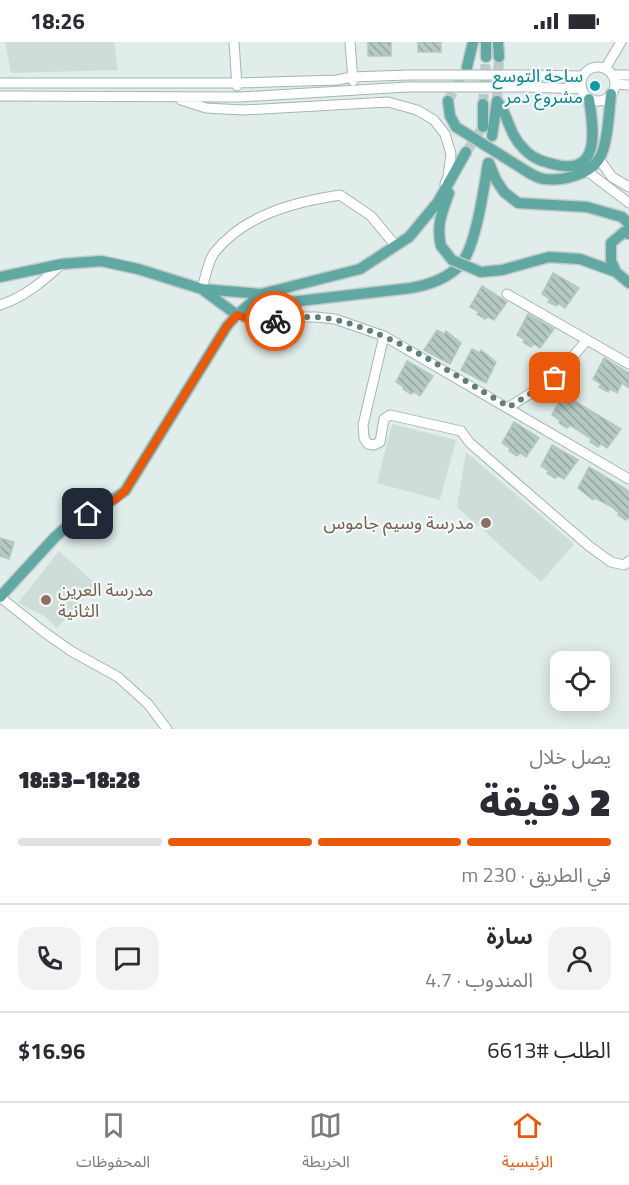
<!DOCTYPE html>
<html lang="ar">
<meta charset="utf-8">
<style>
:root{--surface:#fff;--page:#f2f2f3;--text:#2b2b33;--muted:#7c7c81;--line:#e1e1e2;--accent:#ea580c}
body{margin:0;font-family:"Titillium Web","Noto Sans Arabic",sans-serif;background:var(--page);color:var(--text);direction:rtl;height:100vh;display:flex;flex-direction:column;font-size:22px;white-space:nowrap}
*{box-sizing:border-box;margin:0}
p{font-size:20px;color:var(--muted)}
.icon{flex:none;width:33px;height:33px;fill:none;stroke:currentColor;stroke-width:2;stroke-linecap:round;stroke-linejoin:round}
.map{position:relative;height:687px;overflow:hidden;direction:ltr}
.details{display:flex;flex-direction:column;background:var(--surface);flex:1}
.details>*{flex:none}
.tools{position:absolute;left:550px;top:609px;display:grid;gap:12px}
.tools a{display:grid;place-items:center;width:60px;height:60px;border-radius:12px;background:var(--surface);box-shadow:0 3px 15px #0003;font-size:30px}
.pin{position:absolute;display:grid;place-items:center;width:51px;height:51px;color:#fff;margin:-26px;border-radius:12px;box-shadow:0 3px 9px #0006}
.courier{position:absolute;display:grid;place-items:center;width:60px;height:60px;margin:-30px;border:4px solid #ea580c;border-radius:50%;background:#fff;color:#222;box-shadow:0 2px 8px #0007}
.head em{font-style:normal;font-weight:800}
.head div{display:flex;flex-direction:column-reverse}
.head{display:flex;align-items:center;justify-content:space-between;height:102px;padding:0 18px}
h1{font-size:39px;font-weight:800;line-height:45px}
.bar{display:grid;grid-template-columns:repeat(4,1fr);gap:9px 6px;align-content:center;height:72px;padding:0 18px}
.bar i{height:8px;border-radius:4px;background:var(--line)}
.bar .active{background:var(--accent)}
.bar p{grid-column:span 4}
.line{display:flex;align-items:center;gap:15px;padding:0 18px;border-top:2px solid var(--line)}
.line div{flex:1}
.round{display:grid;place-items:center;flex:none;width:63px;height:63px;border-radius:18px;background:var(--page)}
.status{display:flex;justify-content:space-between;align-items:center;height:42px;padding:0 30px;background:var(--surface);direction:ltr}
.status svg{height:16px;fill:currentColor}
.tab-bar{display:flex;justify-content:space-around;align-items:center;height:84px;border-top:2px solid var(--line);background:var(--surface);font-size:16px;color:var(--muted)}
.tab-bar a{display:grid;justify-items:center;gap:3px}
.tab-bar .active{color:var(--accent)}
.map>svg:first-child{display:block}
</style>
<div class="status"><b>18:26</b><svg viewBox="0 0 49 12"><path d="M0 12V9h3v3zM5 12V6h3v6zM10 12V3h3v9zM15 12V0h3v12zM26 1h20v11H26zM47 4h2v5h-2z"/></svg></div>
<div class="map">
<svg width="629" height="687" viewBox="0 0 629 687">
<defs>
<pattern id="building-back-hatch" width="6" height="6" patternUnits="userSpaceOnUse" patternTransform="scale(1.5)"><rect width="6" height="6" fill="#b6c8c4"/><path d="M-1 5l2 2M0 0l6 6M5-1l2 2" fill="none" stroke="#93a4a0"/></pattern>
</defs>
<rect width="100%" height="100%" fill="#e1edea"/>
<path fill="#cfddda" d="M5,0H114L118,28L11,31Z
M392,382L456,398L440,458L377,441Z
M466,410L574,502L541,540L457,465Z
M59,509L96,542L57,586L44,574L18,561Z"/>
<path fill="url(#building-back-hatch)" stroke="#b3c8c3" stroke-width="1.5" d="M368,0H391V14H368Z
M418,0H441V10H418Z
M553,231L579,246L565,266L559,262L556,264L548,260L550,257L542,252Z
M482,244L507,260L494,278L488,275L485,277L477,272L479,270L470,265Z
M528,272L554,287L540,306L534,302L531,305L523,300L525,298L517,293Z
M437,288L444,292L446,289L461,301L450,322L424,308Z
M472,307L479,311L481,308L496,320L486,341L461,328Z
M604,316L629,331V346L622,341L617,351L610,347L608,350L599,345L601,342L593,337Z
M407,319L433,334L420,354L414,350L411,352L403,347L404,345L396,340Z
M563,352L621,387L607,406L601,402L598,405L590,400L592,397L584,392L570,383L567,386L559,381L560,378L552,373Z
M514,380L539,396L526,415L520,411L517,414L509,409L510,406L502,401Z
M552,403L578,418L564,437L558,434L555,436L547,431L549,429L541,424Z
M589,425L629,449V475L626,478L618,473L619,471L612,465L595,456L593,458L578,446Z
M0,496L14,500L9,517L0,514Z"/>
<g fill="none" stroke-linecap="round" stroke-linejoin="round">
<path stroke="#bacac7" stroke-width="10" stroke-dasharray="10 5" stroke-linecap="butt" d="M448,59L467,25
M497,59L499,15
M483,62L486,15
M466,110L483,85"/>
<g stroke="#a3b6b3" stroke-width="11">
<path id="minor" d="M234,0L237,44
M350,0L353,39
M581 42a17 17 0 1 1 34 0a17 17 0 1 1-34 0Z
M605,27L621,0
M529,33L583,34
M612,33H629
M0,41H236L337,38L352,35L408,33
M615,42L629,43
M528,45L581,47
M0,54L240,55L407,45
M181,58L206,66L243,68L388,60L417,68L434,78L445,92L451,112L448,134L445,142
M599,117L612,135L629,145
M587,129L629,161
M202,247C205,236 208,220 214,211C244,173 294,160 340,153L371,174L396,204
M507,252L629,322
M0,263C25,255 43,239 62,222
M237,273L257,280L299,275H316L335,277L384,294L629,437
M384,294L363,383L364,396L368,402L374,403L380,400L384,377L390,373L461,389L470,401L589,504L611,520L624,523L629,519
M509,365L555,336L586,299
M0,555L44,590L71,609L118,635L148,662L167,687"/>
</g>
<g stroke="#c0cac9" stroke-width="13">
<path id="major" d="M486,0V15
M498,0L499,15
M467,25L473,0
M448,59L450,74L456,85
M497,59C509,74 509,93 524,107C533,117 544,120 557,123C602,133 593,84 589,57
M483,85V62
M492,94L497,59
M489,121L496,138L504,150L518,161L587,165L622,175L629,182
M523,127C529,131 537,136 544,137C563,139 589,133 599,117C608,103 609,69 611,52
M441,204C436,184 442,170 449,151
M481,230L502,228L549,215L580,217L616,230L629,241
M616,230L611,219V201L624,190L629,192
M0,235L62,222L101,219L138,227L202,247L261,252
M203,248L237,273
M243,271L273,262L411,246C428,243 448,236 460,223C476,206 484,145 488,121
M0,555L55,495L73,479L104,464L125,449L227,284L237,273L261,252L360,227L409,195L438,160L466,110"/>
</g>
<use href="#minor" stroke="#fff" stroke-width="9"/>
<use href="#major" stroke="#61a8a3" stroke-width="10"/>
<g stroke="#a3b6b3" stroke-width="11" stroke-linecap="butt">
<path id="minor-bridge" d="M408,33H529
M407,45H528"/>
</g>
<g stroke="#c0cac9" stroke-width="13" stroke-linecap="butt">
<path id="major-bridge" d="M456,85L523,127
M441,204L452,218L481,230"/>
</g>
<use href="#minor-bridge" stroke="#fff" stroke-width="9"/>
<use href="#major-bridge" stroke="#61a8a3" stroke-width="10"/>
</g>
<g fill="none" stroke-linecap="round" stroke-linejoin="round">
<path stroke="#637d7a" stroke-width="6" stroke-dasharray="0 10.8" d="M275,279C289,278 302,274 316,275C379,280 455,334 509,365L555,336"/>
<path stroke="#ea580c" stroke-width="8" d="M88,472L116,457L125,449L227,284L237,273L257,280L275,279"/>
</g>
<circle fill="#0f9aa8" stroke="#f2f9f7" stroke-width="2" cx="595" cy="44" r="6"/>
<g fill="#8d6e63" stroke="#f2f9f7" stroke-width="2">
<circle cx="486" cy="481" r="6"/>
<circle cx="46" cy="558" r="6"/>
</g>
<g text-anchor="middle" stroke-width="4.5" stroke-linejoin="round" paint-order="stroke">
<g font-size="18" fill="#0d838f" stroke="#f2f9f7" text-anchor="end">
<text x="583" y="40">ساحة التوسع<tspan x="583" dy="21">مشروع دمر</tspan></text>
</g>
<g font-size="18" fill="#785e54" stroke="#f2f9f7" text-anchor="end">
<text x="474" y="487">مدرسة وسيم جاموس</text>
<text x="58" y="554" text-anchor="start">مدرسة العرين<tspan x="58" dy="21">الثانية</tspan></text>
</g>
</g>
</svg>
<div class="tools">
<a><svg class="icon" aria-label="locate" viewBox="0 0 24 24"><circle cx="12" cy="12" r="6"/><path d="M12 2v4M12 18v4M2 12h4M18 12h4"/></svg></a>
</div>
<div class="pin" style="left:555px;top:336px;background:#ea580c"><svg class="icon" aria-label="bag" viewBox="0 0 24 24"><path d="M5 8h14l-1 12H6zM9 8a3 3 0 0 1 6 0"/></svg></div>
<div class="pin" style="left:88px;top:472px;background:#1f2937"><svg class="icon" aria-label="home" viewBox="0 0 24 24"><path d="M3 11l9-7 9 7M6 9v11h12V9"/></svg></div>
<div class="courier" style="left:275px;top:279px"><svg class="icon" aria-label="bike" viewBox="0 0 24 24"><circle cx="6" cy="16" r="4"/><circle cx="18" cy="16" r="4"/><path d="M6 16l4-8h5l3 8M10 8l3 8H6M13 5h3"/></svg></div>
</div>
<section class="details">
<div class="head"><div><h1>2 دقيقة</h1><p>يصل خلال</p></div><em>18:28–18:33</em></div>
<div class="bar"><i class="active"></i><i class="active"></i><i class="active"></i><i></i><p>في الطريق · 230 m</p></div>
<div class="line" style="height:108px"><a class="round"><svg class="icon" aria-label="person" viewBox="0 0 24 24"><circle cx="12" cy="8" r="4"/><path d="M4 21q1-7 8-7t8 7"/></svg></a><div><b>سارة</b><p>المندوب · 4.7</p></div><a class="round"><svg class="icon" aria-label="chat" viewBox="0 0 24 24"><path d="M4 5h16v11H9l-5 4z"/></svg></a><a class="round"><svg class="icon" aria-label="phone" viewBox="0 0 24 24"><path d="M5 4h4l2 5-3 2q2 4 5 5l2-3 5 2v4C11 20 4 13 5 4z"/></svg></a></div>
<div class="line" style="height:78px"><div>الطلب #6613</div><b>$16.96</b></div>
</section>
<nav class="tab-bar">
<a class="active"><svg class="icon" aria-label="home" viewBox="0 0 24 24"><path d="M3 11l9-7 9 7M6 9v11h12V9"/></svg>الرئيسية</a>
<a><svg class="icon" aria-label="map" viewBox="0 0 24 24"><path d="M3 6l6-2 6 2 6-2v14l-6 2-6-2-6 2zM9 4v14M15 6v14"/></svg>الخريطة</a>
<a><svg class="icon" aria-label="saved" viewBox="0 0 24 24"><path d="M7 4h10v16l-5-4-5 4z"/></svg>المحفوظات</a>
</nav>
